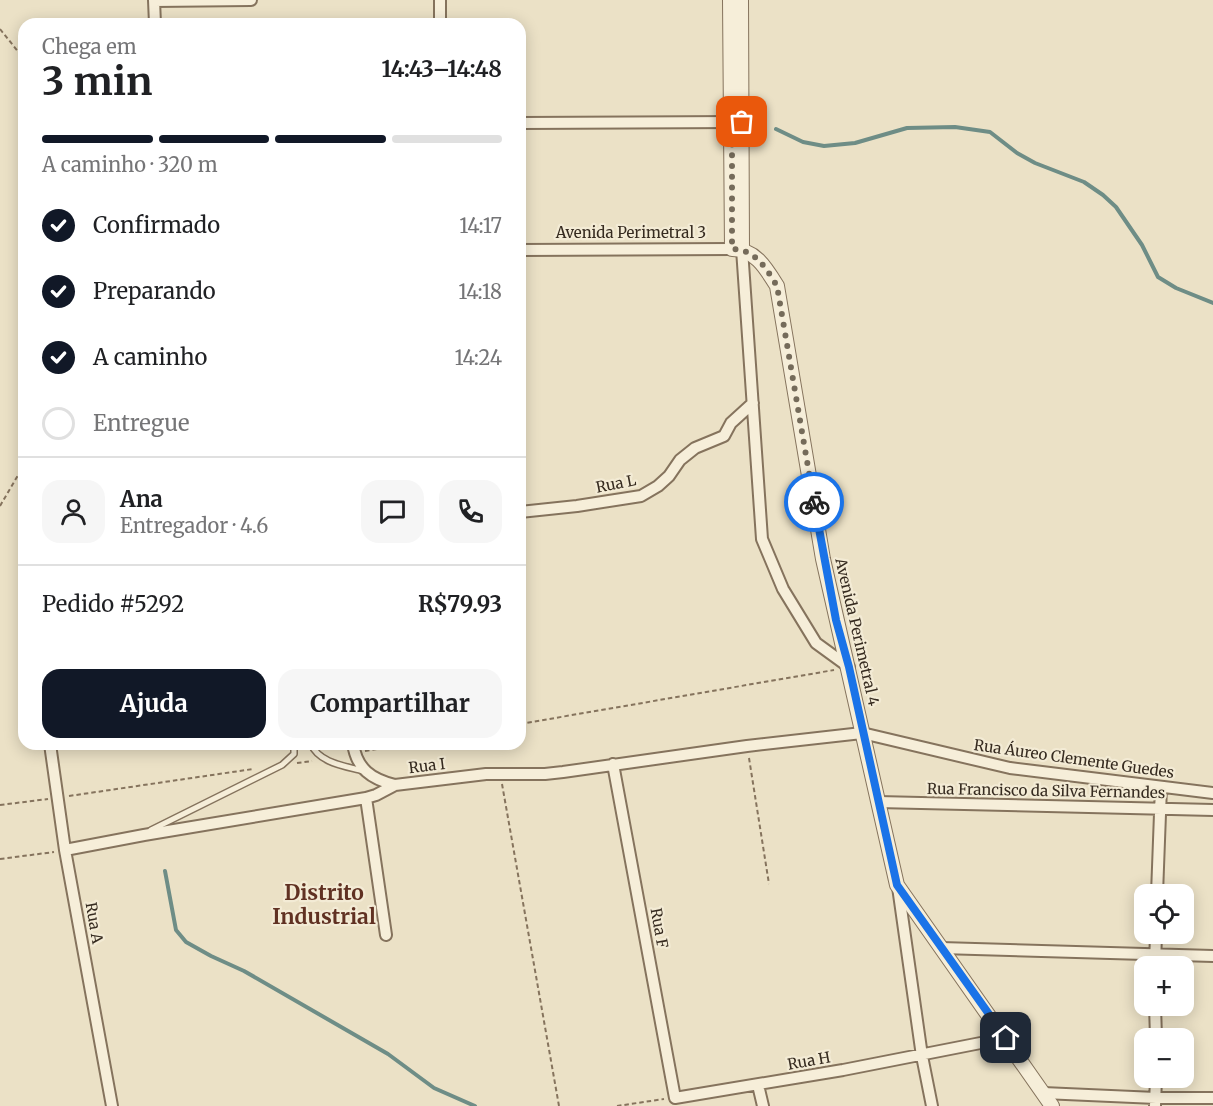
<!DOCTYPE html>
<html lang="pt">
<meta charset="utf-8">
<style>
:root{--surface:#fff;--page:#f6f6f6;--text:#202124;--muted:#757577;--line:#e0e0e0;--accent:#111827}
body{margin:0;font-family:Merriweather,serif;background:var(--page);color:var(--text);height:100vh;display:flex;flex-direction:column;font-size:22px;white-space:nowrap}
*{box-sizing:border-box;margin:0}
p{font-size:20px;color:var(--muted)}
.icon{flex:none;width:33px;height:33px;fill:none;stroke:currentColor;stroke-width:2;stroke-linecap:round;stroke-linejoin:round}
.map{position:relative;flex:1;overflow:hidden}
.drawer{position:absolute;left:18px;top:18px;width:508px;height:732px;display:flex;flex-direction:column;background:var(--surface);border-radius:18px;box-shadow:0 3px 15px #0003}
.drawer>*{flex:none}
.buttons{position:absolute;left:1134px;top:884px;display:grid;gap:12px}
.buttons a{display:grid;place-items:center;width:60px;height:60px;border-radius:12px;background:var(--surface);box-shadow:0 3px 15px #0003;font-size:30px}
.pin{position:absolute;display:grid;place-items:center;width:51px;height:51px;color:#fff;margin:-26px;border-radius:12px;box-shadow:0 3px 9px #0006}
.courier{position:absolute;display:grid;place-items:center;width:60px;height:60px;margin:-30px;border:4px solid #1a73e8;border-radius:50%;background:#fff;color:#222;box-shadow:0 2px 8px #0007}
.overview em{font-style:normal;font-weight:700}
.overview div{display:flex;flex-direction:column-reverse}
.overview{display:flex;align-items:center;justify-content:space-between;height:102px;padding:0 24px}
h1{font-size:39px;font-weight:700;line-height:45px}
.bar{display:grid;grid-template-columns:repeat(4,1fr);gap:9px 6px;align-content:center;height:72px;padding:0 24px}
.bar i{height:8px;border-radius:4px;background:var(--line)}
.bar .current{background:var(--accent)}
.bar p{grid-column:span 4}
.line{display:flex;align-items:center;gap:15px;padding:0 24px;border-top:2px solid var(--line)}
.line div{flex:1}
.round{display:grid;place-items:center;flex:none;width:63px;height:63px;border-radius:18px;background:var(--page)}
ol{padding:0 24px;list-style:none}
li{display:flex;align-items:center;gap:18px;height:66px}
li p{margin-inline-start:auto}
li .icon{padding:6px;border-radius:50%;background:var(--accent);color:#fff;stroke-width:4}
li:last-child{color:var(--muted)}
li i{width:33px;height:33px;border:3px solid var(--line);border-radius:50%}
.primary-button{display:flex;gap:12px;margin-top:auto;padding:12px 24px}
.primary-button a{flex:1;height:69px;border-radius:18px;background:var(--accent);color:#fff;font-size:24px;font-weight:700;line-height:69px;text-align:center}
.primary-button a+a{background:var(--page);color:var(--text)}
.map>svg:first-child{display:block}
</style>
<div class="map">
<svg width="1213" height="1106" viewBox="0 0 1213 1106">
<rect width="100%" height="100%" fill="#ebe1c6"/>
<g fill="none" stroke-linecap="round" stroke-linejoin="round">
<path stroke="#6e8d86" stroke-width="4" d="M776,129L803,142L824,146L855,143L907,128L955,127L990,132L1017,153L1035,163L1084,182L1103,195L1116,207L1142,245L1158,277L1176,288L1213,303
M165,871L176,930L186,942L211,956L244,971L388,1054L434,1088L475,1106"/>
<g stroke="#85735d" stroke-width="8">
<path id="service" d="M311,744C319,763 345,766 363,771
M151,830L282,765L294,754V744"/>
</g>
<g stroke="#85735d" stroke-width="14">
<path id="minor" d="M154,0L155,24
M440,0V24
M154,1L251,0
M520,123L739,122
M742,249L762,539L783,589L816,643L849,667
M520,250L732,249
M520,512L577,506L641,496L658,486L669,476L680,460L695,448L724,436L731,423L753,403
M50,744L65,850L112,1106
M353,744C357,769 371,779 395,785
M613,764L675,1098L843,1070L1006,1038
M366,798L386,935
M878,802L1213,810
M65,850L144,835L366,798L376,795L395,785L486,774H545L563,772L747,746L862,733L1010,768L1213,793
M898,887L922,1056L932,1106
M1157,894L1161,787
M941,948L1213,956
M1155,966L1156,933
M1155,1005L1156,1038
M758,1085L763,1106
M1043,1093L1156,1098H1213
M1155,1106L1156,1077"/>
</g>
<g stroke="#85735d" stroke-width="16">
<path id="tertiary" d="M730,0L732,249C755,249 766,268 777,286L823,559L897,885L1052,1106
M741,0L742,249"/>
</g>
<path stroke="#85735d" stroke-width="2" stroke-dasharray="4.5 3" stroke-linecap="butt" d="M0,29L24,59
M0,506L24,465
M520,724L834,670
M365,751L407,744
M749,758L769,884
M297,763L312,761
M502,784L559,1106
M69,796L253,769
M0,805L48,799
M0,859L54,852
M617,1106L664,1099"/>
<use href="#service" stroke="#f6eed9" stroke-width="5"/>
<use href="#minor" stroke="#f6eed9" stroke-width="10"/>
<use href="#tertiary" stroke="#f6eed9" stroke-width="14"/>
</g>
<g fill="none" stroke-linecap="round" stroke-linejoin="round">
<path stroke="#756b5a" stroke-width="6" stroke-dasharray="0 10.8" d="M742,122H732V249C755,249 766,268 777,286L814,502"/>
<path stroke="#1a73e8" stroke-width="8" d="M814,502L836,620L849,667L897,885L1006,1038"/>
</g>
<g text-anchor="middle" stroke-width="4.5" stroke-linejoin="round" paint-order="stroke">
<g font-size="15" fill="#362b20" stroke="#f3ebd5">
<text x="631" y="238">Avenida Perimetral 3</text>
<text transform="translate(616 484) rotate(-11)" y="5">Rua L</text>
<text transform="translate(857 632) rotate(77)" y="5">Avenida Perimetral 4</text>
<text transform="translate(1074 759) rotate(8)" y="5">Rua Áureo Clemente Guedes</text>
<text transform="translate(427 766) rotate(-7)" y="5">Rua I</text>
<text transform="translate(1046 791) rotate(1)" y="5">Rua Francisco da Silva Fernandes</text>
<text transform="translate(94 923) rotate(80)" y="5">Rua A</text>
<text transform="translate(659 928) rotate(80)" y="5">Rua F</text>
<text transform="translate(809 1061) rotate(-10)" y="5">Rua H</text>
</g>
<g font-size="21" font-weight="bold" fill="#603122" stroke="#f3ebd5">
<text x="324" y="900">Distrito<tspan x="324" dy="24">Industrial</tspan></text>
</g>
</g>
</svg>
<div class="buttons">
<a><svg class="icon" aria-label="locate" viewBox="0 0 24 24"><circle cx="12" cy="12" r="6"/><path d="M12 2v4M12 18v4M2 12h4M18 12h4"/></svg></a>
<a>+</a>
<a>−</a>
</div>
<div class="pin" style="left:742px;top:122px;background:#ea580c"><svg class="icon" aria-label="bag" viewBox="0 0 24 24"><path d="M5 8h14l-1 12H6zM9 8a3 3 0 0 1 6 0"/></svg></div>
<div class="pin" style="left:1006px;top:1038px;background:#1f2937"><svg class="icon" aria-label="home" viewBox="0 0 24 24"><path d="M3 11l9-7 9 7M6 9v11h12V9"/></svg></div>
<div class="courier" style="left:814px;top:502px"><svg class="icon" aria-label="bike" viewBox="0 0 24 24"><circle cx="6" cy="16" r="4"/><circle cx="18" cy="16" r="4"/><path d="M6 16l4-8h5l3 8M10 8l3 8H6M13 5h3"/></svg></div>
<section class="drawer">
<div class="overview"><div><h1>3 min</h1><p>Chega em</p></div><em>14:43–14:48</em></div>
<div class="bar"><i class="current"></i><i class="current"></i><i class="current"></i><i></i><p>A caminho · 320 m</p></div>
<ol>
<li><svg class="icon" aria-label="check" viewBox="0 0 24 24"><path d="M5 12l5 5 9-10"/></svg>Confirmado<p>14:17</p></li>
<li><svg class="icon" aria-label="check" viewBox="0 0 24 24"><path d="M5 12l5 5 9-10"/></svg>Preparando<p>14:18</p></li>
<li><svg class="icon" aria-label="check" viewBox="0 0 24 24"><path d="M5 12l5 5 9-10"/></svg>A caminho<p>14:24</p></li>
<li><i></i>Entregue</li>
</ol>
<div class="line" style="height:108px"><a class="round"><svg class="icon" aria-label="person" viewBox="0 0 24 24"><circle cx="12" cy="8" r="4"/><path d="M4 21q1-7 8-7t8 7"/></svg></a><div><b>Ana</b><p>Entregador · 4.6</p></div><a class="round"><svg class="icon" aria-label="chat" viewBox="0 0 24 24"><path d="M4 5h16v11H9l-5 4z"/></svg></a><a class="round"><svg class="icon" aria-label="phone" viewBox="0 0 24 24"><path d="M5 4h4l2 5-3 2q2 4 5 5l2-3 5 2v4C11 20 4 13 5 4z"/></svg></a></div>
<div class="line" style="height:78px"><div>Pedido #5292</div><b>R$79.93</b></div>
<div class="primary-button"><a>Ajuda</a><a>Compartilhar</a></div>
</section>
</div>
